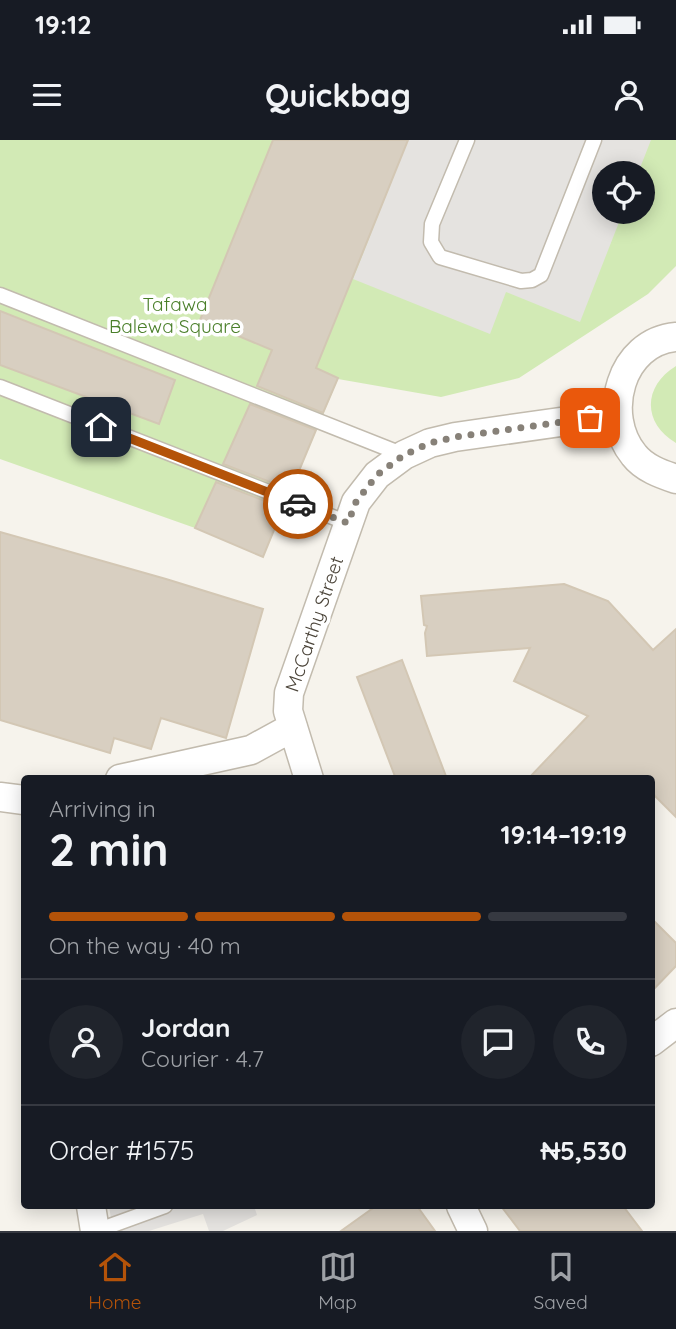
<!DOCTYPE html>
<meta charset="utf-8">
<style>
:root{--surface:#171b24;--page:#20242c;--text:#f1f3f6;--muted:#9ea1a6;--line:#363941;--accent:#b45309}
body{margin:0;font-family:Quicksand,sans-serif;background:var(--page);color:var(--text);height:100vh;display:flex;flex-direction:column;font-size:26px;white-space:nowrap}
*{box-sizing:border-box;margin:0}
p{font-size:23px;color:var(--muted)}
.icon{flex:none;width:38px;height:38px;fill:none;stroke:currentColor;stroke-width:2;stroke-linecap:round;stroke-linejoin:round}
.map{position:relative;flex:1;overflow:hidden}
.panel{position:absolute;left:21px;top:635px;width:634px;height:434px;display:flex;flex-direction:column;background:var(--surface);border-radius:7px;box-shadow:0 4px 18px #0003}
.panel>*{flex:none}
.buttons{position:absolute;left:592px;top:21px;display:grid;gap:14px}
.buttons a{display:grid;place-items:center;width:63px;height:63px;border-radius:50%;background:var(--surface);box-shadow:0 4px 18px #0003;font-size:35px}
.pin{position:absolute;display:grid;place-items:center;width:60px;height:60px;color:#fff;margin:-30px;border-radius:14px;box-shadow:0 4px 10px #0006}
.courier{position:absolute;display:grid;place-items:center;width:70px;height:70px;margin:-35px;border:5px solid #b45309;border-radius:50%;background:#fff;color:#222;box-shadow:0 2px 9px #0007}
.summary em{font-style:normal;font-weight:700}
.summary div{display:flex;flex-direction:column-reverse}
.summary{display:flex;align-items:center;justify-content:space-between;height:119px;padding:0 28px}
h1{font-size:46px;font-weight:700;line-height:52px}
.bar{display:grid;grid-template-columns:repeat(4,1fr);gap:10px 7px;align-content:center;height:84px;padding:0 28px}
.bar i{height:9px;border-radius:5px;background:var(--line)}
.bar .active{background:var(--accent)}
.bar p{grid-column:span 4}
.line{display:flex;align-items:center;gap:18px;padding:0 28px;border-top:2px solid var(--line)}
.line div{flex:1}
.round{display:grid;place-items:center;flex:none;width:74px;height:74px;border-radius:37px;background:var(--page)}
.status{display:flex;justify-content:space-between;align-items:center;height:49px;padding:0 35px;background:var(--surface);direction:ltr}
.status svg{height:19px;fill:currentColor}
header{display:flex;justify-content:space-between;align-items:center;height:91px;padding:0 28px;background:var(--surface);font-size:32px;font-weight:700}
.dock{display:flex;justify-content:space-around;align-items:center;height:98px;border-top:2px solid var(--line);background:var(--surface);font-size:19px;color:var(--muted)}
.dock a{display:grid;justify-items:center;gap:4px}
.dock .active{color:var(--accent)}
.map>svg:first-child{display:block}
</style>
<div class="status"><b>19:12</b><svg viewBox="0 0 49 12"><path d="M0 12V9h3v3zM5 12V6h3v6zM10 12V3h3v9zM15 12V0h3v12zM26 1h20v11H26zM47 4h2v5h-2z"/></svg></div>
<header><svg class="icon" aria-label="menu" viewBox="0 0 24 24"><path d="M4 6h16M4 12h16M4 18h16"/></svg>Quickbag<svg class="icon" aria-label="person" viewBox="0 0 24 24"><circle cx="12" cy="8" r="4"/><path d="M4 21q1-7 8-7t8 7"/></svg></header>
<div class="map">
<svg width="676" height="1091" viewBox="0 0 676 1091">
<rect width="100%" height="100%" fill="#f6f3ec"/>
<path fill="#d2eab5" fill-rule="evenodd" d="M0,0H676V126L648,154L519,238L441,257L338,239L263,417L195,388L0,319ZM604,33H642V72H604Z
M676,226V303C642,283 643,246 676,226Z"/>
<path fill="#e5e3e0" d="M408,0H651L638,33H604V72H623L580,182L506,152L490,194L353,139Z
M109,1066H254L257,1075L223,1091H209L203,1074L149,1091H113Z"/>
<path fill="#d8cfc1" stroke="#d3c7b4" stroke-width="2" d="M273,0H408L316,228L338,238L323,273L257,246L272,210L200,180Z
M0,171L175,240L159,284L0,225Z
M250,264L316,290L291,350L223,324Z
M216,342L283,368L263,417L195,388Z
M0,392L166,439L263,469L226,598L161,578L151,609L114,598L110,613L0,580Z
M564,444L608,461L653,510L676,489V677L651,652V639H528L588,576L514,541L530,508L427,516L425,493L427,486L424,485L421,456Z
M402,520L447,639H396L357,537Z
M651,778L676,803V826L651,852Z
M376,1066H417L435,1091H341Z
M501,1066H623L642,1091H520Z"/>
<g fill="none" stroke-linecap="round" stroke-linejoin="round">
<g stroke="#c2bbae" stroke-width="17">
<path id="service" d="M467,0L432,84L431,102L440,117L521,141L532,140L541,135L594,0
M0,155L404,315
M0,247L348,383
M96,1091L165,1066"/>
</g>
<g stroke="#c2bbae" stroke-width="31">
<path id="minor" d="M676,197C620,202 601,275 634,315C644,328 661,334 676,339
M120,639L251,610L293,587
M309,639L288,571L289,553L356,362L377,335L404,315L430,303L455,297L617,274
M0,657L24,660
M651,902L676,883
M91,1066L95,1091
M461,1066L473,1091"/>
</g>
<use href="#service" stroke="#fff" stroke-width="14"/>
<use href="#minor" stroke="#fff" stroke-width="28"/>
</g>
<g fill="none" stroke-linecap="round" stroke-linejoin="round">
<path stroke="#878178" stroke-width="7" stroke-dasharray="0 12.6" d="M298,364L348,383L356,362L377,335L404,315L430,303L455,297L590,278"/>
<path stroke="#b45309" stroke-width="9" d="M101,287L298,364"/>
</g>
<g text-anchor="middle" stroke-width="7" stroke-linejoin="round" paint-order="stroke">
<g font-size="19" fill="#4a7f2a" stroke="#fff">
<text x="175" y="171">Tafawa<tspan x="175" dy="22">Balewa Square</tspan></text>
</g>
<g font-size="19" fill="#4b4439" stroke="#fff">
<text transform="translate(314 484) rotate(-71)" y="7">McCarthy Street</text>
</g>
</g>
</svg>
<div class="buttons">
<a><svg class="icon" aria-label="locate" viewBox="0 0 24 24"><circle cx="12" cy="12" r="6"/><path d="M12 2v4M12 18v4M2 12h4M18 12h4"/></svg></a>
</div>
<div class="pin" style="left:590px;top:278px;background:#ea580c"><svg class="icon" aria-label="bag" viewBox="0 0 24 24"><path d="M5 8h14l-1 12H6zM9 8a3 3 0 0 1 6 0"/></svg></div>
<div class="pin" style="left:101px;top:287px;background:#1f2937"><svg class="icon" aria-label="home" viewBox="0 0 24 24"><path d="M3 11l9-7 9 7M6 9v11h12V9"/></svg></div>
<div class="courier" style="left:298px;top:364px"><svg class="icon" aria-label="car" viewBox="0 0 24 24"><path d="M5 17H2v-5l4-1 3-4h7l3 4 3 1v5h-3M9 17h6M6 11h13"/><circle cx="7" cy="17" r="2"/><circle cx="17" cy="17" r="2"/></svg></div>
<section class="panel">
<div class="summary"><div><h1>2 min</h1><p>Arriving in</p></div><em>19:14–19:19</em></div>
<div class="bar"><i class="active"></i><i class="active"></i><i class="active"></i><i></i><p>On the way · 40 m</p></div>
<div class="line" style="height:126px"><a class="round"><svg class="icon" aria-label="person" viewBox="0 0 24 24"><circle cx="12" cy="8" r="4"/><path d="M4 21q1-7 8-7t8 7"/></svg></a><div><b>Jordan</b><p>Courier · 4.7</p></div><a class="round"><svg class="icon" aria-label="chat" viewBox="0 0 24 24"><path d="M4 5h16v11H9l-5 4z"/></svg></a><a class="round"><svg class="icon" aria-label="phone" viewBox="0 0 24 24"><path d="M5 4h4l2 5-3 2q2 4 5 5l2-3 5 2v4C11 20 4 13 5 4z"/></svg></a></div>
<div class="line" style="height:91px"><div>Order #1575</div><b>₦5,530</b></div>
</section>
</div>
<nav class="dock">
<a class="active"><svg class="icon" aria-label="home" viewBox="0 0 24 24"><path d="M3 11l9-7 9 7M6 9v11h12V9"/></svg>Home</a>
<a><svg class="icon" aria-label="map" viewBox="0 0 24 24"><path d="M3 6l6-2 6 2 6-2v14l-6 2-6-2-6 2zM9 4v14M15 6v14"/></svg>Map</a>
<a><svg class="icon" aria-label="saved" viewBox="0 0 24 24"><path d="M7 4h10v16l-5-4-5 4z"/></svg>Saved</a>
</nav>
